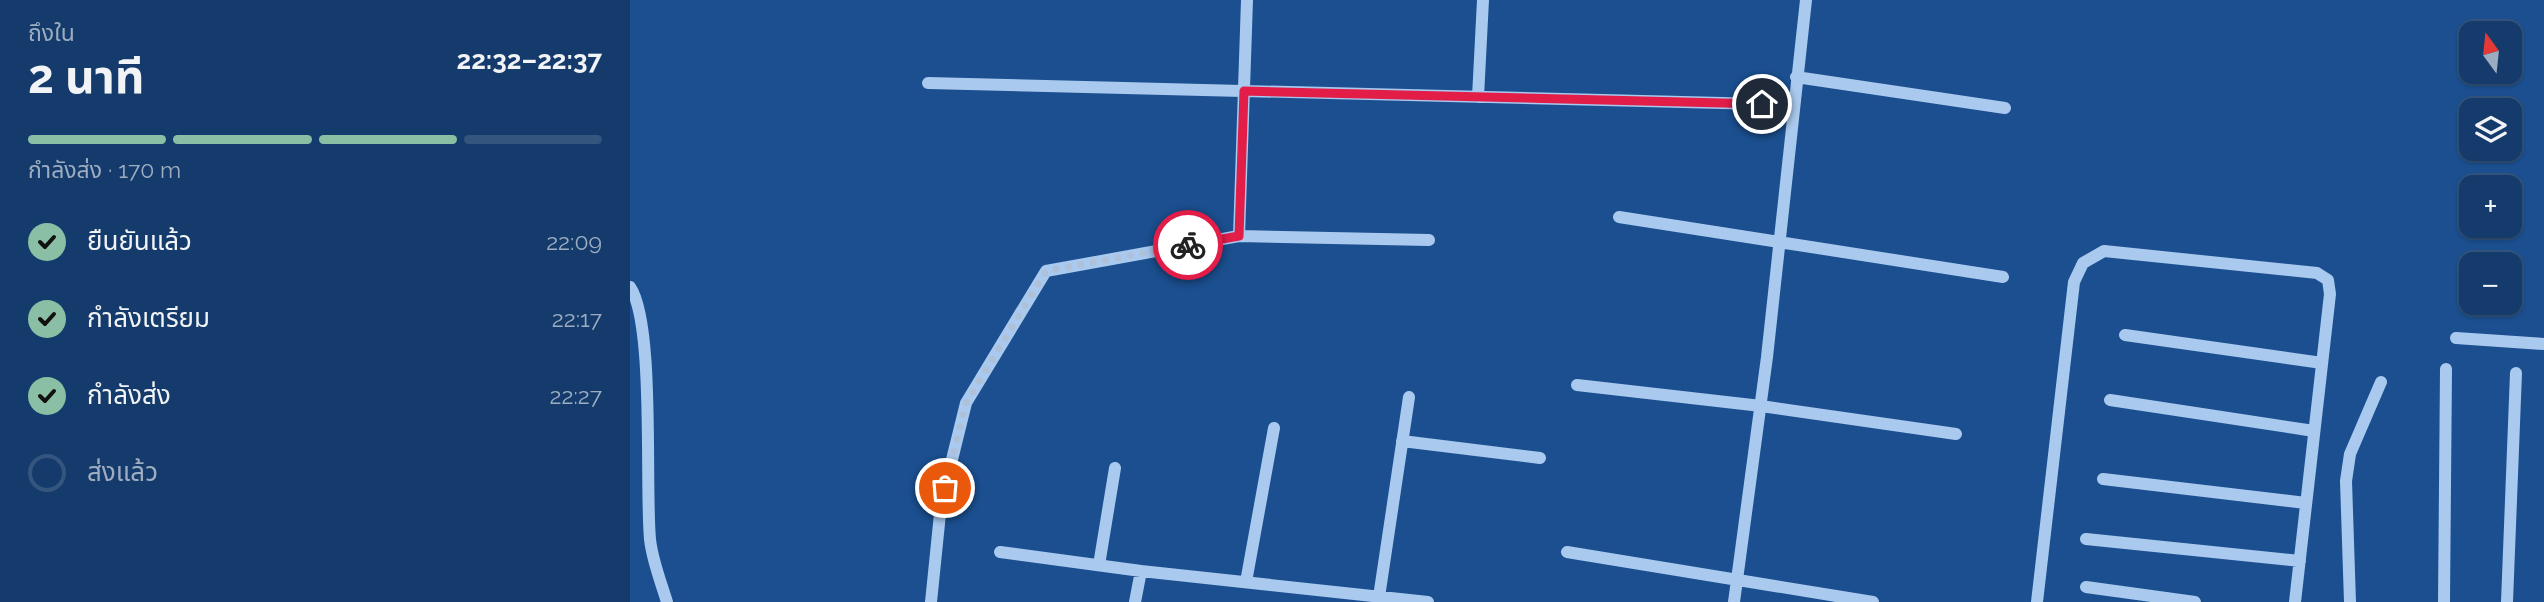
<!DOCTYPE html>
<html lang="th">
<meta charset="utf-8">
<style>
:root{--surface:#143b6b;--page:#1d4271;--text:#f1f3f6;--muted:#9dadc1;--line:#33557e;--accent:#8abfa5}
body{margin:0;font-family:Raleway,"Noto Sans Thai",sans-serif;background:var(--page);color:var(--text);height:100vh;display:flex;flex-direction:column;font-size:26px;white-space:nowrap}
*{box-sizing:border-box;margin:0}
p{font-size:23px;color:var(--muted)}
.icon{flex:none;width:38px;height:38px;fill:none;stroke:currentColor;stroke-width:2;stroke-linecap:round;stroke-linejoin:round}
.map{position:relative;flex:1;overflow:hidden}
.sheet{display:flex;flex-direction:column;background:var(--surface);width:630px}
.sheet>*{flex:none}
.needle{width:46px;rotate:345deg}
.controls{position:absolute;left:1829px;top:21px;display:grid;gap:14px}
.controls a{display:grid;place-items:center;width:63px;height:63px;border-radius:14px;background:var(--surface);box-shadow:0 2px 5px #0004,0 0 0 2px var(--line);font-size:35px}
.pin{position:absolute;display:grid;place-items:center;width:60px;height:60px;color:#fff;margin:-30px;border:4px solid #fff;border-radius:50%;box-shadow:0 2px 7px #0007}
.courier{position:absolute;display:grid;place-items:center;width:70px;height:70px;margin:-35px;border:5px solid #e11d48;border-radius:50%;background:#fff;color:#222;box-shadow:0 2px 9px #0007}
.overview em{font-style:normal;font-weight:700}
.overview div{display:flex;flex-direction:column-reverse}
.overview{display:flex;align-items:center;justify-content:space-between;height:119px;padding:0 28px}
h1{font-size:46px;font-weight:700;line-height:52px}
.bar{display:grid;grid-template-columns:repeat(4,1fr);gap:10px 7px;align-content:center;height:84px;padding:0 28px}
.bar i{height:9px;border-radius:5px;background:var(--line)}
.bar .on{background:var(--accent)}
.bar p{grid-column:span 4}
ol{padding:0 28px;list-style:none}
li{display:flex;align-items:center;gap:21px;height:77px}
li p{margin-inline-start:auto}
li .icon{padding:7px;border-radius:50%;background:var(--accent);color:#111;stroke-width:4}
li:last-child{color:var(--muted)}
li i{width:38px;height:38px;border:4px solid var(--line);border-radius:50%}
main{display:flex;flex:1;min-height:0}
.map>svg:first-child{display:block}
</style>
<main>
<section class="sheet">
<div class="overview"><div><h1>2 นาที</h1><p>ถึงใน</p></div><em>22:32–22:37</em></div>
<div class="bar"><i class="on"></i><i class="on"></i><i class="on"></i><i></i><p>กำลังส่ง · 170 m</p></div>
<ol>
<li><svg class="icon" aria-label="check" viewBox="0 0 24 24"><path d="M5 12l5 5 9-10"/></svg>ยืนยันแล้ว<p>22:09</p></li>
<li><svg class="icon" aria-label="check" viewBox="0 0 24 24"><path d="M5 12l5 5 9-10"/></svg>กำลังเตรียม<p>22:17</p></li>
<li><svg class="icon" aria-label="check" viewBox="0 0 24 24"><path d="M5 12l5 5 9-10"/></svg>กำลังส่ง<p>22:27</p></li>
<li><i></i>ส่งแล้ว</li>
</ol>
</section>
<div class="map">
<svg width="1914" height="602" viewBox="0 0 1914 602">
<rect width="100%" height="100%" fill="#1b4f8f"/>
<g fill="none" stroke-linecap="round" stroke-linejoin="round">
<path stroke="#a9c9ee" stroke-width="12" d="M1166,77L1375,108
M298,83L1132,104
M848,97L853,0
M989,217L1373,277
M609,236L799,240
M0,287C25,323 15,487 20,539C22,560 31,582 37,602
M1495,335L1692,363
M1826,338L1914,344
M947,385L1131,406L1326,434
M1480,400L1684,431
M772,441L910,458
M1473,479L1676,503
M1456,539L1670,561
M370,552L511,571L798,602
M937,552L1243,602
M469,565L485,468
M616,582L644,428
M1456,587L1565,602
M749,597L779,397
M301,602L311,504L336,403L416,271L609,236L617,0
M505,602L511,571
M1104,602L1137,357L1176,0
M1407,602L1444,282L1453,263L1474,251L1687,273L1698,280L1700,294L1665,602
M1720,602L1716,481L1720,454L1751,382
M1814,602L1816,369
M1877,602L1886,373"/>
</g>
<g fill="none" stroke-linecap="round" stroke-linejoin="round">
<path stroke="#afc1d8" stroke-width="7" stroke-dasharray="0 12.6" d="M315,488L336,403L416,271L558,245"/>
<path stroke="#e11d48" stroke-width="9" d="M558,245L609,236L614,91L1132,104"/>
</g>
</svg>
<div class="controls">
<a><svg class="needle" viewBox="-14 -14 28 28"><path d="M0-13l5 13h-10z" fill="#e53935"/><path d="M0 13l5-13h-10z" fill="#9dadc1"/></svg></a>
<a><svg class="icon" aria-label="layers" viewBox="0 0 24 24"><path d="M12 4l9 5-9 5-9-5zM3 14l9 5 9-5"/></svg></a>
<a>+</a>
<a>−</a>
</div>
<div class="pin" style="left:315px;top:488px;background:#ea580c"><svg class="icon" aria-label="bag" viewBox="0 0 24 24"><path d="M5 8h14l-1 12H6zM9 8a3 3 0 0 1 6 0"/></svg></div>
<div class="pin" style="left:1132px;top:104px;background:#1f2937"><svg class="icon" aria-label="home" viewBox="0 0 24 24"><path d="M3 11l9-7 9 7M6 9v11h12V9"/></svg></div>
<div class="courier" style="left:558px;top:245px"><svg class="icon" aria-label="bike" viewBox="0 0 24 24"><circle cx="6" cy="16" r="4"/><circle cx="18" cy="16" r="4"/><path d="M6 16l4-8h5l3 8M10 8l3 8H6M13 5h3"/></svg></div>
</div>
</main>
